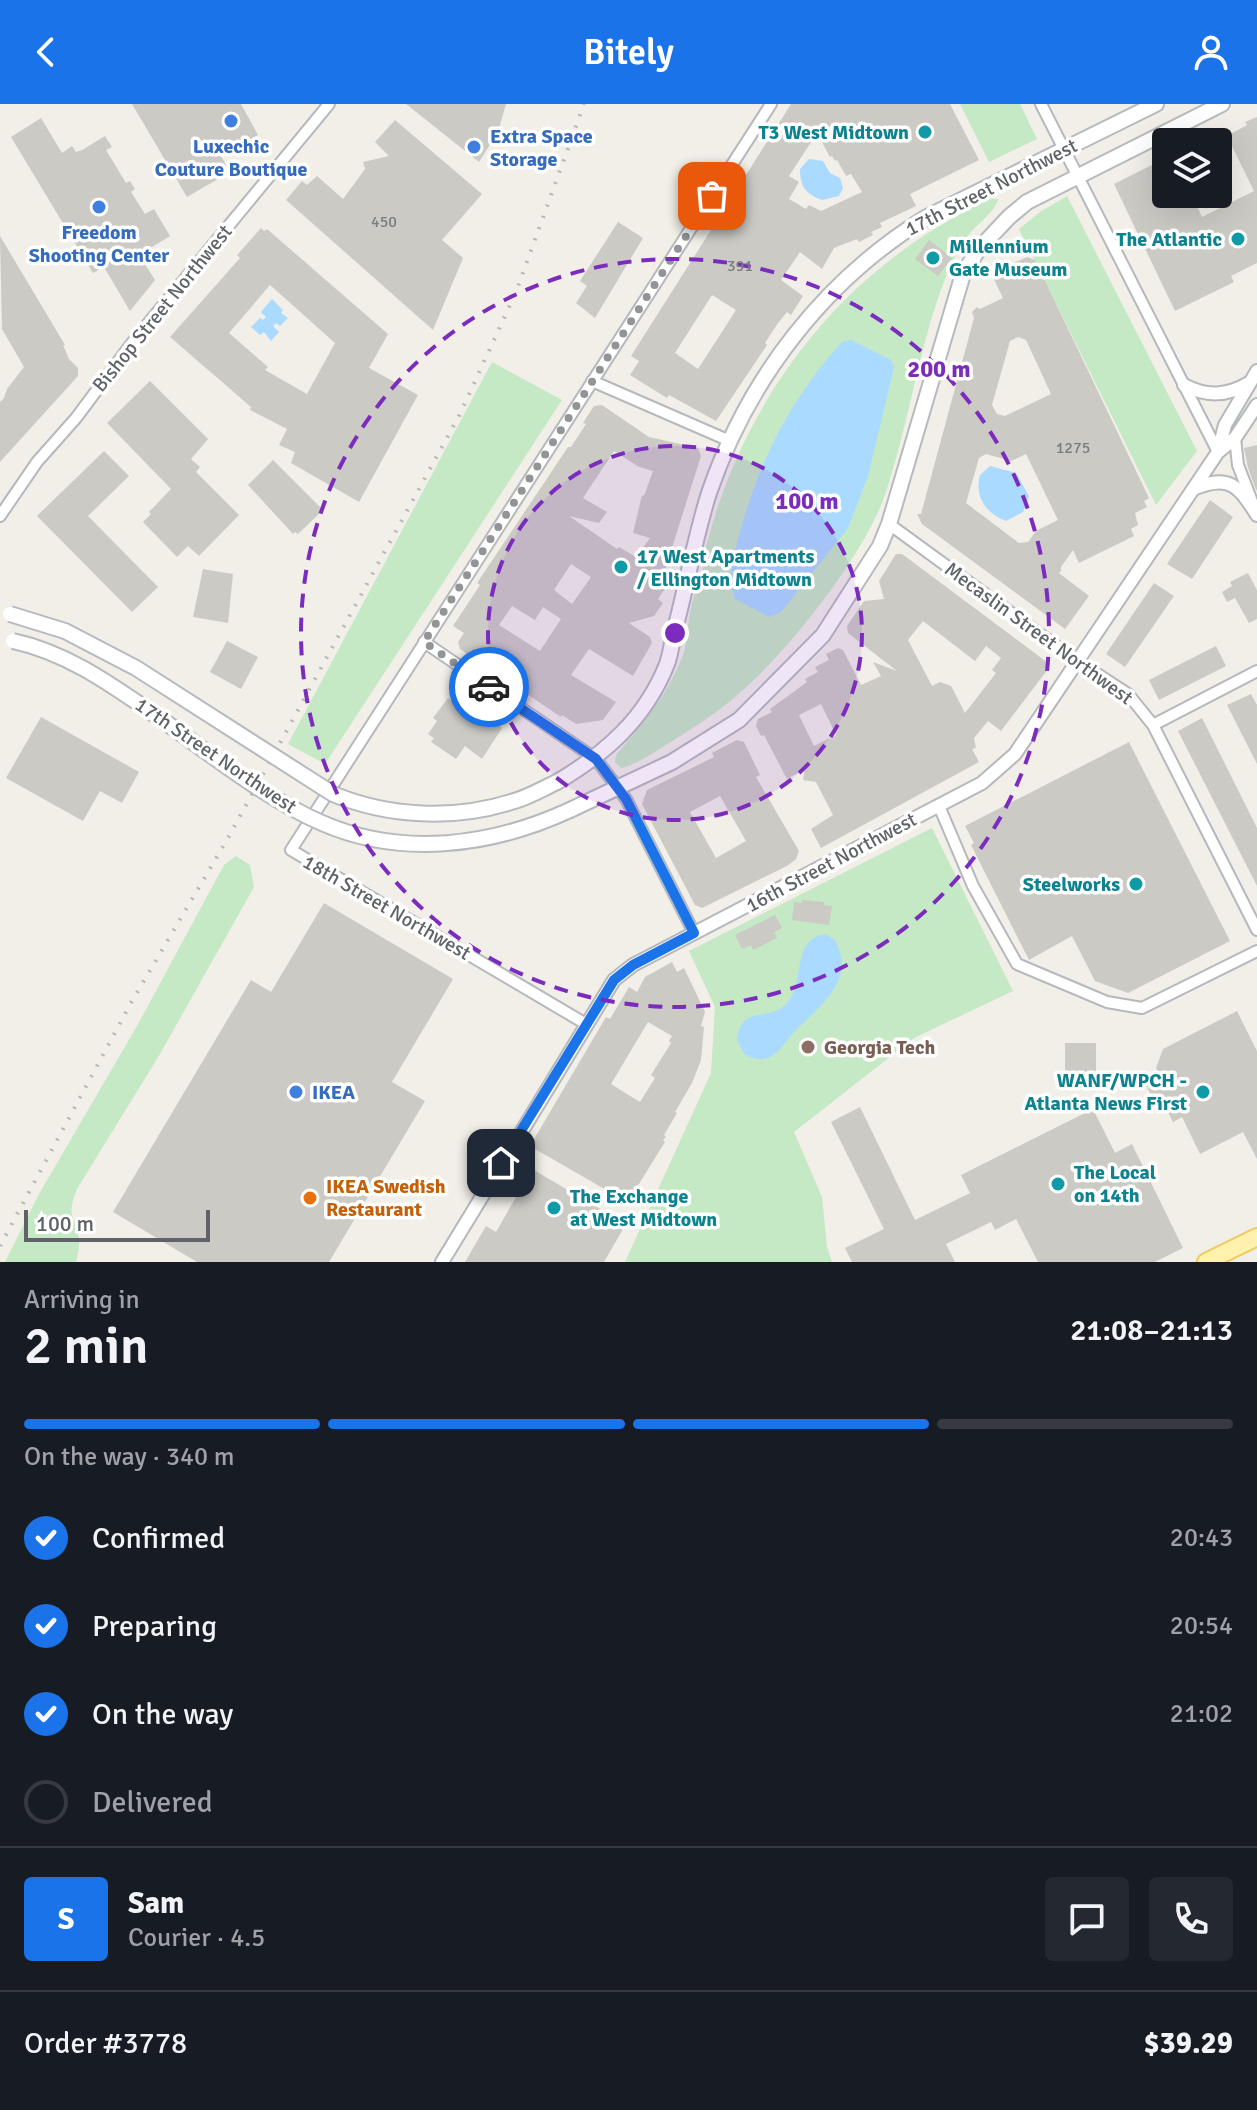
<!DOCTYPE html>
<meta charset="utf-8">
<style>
:root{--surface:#171b24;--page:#242831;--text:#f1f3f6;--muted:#9ea1a6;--line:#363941;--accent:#1a73e8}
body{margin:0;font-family:Signika,sans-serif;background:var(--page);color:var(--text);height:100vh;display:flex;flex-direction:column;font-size:30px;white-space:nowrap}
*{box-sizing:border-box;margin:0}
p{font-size:26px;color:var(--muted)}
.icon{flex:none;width:44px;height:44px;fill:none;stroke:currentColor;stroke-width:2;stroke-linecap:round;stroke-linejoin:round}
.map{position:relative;height:1158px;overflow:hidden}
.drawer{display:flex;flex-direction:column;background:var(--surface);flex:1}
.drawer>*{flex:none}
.tools{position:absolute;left:1152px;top:24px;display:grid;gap:16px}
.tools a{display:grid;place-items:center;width:80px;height:80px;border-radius:8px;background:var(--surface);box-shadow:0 8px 32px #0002;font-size:40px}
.scale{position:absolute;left:24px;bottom:20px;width:186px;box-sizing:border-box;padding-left:8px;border:4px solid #5f6368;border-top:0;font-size:22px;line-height:28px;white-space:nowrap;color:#5f6368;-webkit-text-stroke:6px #fff;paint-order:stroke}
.pin{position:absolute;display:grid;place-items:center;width:68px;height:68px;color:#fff;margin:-34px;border-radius:16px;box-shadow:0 4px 12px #0006}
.courier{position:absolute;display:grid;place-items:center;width:80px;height:80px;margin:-40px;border:6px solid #1a73e8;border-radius:50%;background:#fff;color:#222;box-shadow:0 2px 10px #0007}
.head em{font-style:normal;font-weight:600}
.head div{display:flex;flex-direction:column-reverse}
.head{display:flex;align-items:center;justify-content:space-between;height:136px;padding:0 24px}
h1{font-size:52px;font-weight:600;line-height:60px}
.bar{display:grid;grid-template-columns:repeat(4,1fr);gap:12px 8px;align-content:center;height:96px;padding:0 24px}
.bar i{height:10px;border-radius:6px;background:var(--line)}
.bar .selected{background:var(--accent)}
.bar p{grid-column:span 4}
.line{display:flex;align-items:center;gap:20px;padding:0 24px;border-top:2px solid var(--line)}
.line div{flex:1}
.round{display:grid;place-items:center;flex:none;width:84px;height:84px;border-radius:8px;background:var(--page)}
ol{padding:0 24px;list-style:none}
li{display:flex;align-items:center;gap:24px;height:88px}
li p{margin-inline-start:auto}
li .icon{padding:8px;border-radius:50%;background:var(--accent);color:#fff;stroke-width:4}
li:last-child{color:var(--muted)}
li i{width:44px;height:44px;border:4px solid var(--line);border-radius:50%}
header{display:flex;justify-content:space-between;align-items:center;height:104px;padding:0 24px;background:var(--accent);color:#fff;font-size:36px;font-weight:600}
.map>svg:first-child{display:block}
</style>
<header><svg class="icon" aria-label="back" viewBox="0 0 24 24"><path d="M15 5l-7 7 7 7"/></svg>Bitely<svg class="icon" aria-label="person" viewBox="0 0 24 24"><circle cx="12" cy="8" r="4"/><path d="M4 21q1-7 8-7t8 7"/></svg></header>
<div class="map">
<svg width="1257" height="1158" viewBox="0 0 1257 1158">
<rect width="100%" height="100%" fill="#f1efe8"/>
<path fill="#c5e8c5" d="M960,0H1020L1037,35L989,58Z
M1067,92L1197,347L1156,401L1019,125L1040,108Z
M990,95H998C996,108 976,120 968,132C959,145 951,159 945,175C918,245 909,320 885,391C863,454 782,556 729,598C710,613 690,626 669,639C654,648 638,660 621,664L615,658L616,651C643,620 668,590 683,551C687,540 687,527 689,515C691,497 699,480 703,463C704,455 705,447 707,439C748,286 846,162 990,95Z
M492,258L562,296L325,660L288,640Z
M932,724L1013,887L914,934L794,1028L822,1093L827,1143L832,1158H625L711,969L715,903L689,847Z
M236,752L250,761L254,783L160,950L77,1085C64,1117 78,1112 79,1137C80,1144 77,1152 76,1158H5L39,1090L137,922L224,761Z"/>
<path fill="#aadaff" d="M809,55L823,57L830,69L840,74L843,84L839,92L822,96C806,90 800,83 800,65Z
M272,195L283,206L281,209L288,214L280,222L276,219L273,222L279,228L271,237L264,228L260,231L251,223L260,214L263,216L266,213L261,208Z
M851,236L891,256L894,263L868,372L848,424L781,508L769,513L735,495C727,473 734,451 740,428C760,355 791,294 842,238Z
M990,362L1016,369L1029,392L1023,408L1006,417C986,409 974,393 980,371Z
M825,830L834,835C858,875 820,902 794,928C787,936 778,950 768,954C759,957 752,954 744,950L737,935C742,899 770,920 788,898C806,876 791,836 825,830Z"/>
<path fill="#cccac5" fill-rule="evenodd" d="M132,0H241L258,31L221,52L230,68L187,93Z
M406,0H506L498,28L479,58Z
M791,0H950L979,56L910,90L916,102L880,119L882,123L871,128L873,131L859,138L857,135L834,144L822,165L800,148L781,176L803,192L791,211L787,208L778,219L765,239L767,241L716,317L669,291L667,294L630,271L639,257L631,252ZM817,29L830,53L832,52L835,57L837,56L846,72L851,70L862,88L821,107L809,101L806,105L789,95L799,78L789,72ZM712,191L736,206L698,265L675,249Z
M1257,13V159L1231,172L1234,178L1175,207L1114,80L1166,54V90H1191L1202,113L1254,87L1227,32L1247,21L1245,18Z
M41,14L62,49L72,42L76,48L82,46L105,32L112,43L106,46L126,79L130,77L135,85L131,88L145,110L154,105L170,132L139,151L155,176L130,207L104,163L93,169L11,33Z
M395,16L482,90L442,136L463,154L433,226L286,96L302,77L307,81L317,72L343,95L365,65L363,58L389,52L375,38Z
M618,118L643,134L595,214L576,199L587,182L580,177Z
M261,124L264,127L267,125L388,230L369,264L418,291L359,398L291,359L295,348L279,341L287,325L250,306L251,303L170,233L240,154L237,151ZM270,181L335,239L307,290L265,266L268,263L229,229Z
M0,132L65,241H63L69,255L78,264V272L0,358V298L4,294L7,285L24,263L2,225Z
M929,136L952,154L938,172L915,155Z
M1027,153L1035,156L1149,394L1144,397L1147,403L1135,409L1138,421L1131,425L1134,432L1079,459L1073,446L1061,463V467L1059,469L1089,492L1065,525L922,420L917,410H921L974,214L972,208L977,203L980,205L1003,194L991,169ZM1018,233L1026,236L1051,290L1005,312L997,310L992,301L1010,237ZM986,350L1011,357L1026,350L1058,416L1036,427L1028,438L1019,439L966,399L979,354Z
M150,277L208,335L191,355L200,363L196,368L239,411L199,452L188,442L177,453L143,418L151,410L149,408L171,385L107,319Z
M602,301L649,333L698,344L701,352L670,450L674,452L665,465L669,468L662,480L666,483L658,495L663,499L654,512L629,519L650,533L652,539L633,572L589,545L571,571L616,598L603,616L576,620L562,611L561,613L460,545L458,538L464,529L453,522L480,481L477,479L568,343H571L586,320L583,319L594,302ZM614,347L639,363L653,367L644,392L642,391L633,429L650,434L636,453L619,443L617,445L569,412L599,419L607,408L583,394ZM571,460L591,473L572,500L554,486ZM512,502L535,516L543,503L561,515L540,547L499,521Z
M1257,341V386H1256L1248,364L1244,344Z
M104,347L129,372L88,412L158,483L132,508L37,412Z
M273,356L323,406L298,430L295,428L293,430L248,381Z
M1210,396L1233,413L1192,475L1167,460Z
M896,450H902L1048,559V565L1001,627L988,617L974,634L976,644L972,645L979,658L821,744L811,725L833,711L816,678L803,676L805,665L787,675L764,631L761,632L756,622L758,615L772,608L770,605L807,578L805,575L818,568L815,563L829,556L826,550L838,544L843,546L861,581L881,572L873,558L897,567L848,529L847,522L864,497L884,495L879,477ZM923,517L975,557L986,542L1001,554L992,566L996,569L965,609L951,582L940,578L932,582L908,536ZM821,600L836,631L814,642L799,611Z
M203,465L233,470L228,519L193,513Z
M1248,469L1257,486V515L1249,519L1235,494L1227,498L1222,488L1232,482L1230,478Z
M1154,479L1174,492L1125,563L1106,550Z
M227,537L258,553L241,585L210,568Z
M1216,542L1226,562L1159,596L1149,576Z
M457,587L486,606L483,611L502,624L482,655L465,642L456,655L431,638L434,634L428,630L437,617L433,614L448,594L452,597Z
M1251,590L1257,601V660L1227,601Z
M41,613L139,668L122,699L100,687L83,717L6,674Z
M1202,614L1257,724V782L1178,627Z
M737,636L744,638L760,671L756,673L799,747L796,755L787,762L702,804L695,801L642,700L647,686L714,653L712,649ZM720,692L746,737L716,754L690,708Z
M1129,638L1230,837L1128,889L1095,877L1072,832L1029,856L971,741L974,739L965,722Z
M802,796L824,798V801L832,802L829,821L792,816L794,798L802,799Z
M324,799L453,875L392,978L425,997L329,1158H197L113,1108L251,876L271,888Z
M775,811L782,824L774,828L777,834L753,846L751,841L742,845L735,831Z
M672,858L677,868L684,864L705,908L701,922L704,923L701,956L692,979L675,1008L677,1009L664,1031L666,1033L663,1036L665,1038L634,1088L639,1090L632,1101L530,1042L606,913L610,915L629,883L637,888L645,873ZM648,918L672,932L669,937L671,939L651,971L655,974L640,998L611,980Z
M1237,907L1257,947V1055L1243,1028L1200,1050L1182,1013L1173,1018L1164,1000L1157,1003L1144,977L1159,970L1156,964L1163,945Z
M1065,939H1096V971H1065Z
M860,1003L915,1116L970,1089L961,1071L1093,1005L1115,1049L1132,1040L1183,1144L1155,1158H1038L1016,1115L995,1126L991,1118L946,1140L955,1158H852L845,1144L884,1125L831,1018Z
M532,1065L626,1120L604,1158H465L486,1122L496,1128Z"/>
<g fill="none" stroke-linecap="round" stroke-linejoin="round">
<g stroke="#b5b8bc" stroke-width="14">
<path id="minor" d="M1041,0L1218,348
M592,277L730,337
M1235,334L1238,361L1253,400
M0,412L37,358L76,314L132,239L329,0
M889,420L1077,557L1128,590L1153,621L1257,826
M424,538L596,655L626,695L694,829
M1153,621L1257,567
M939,702L973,782L1017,860L1107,898L1142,904L1257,847
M586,920L291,746L771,0"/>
</g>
<g stroke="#b5b8bc" stroke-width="16">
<path id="tertiary" d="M1184,281C1207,293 1227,292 1249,279
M1218,348L1225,321L1257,267
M1193,385C1229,370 1238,381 1257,411
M442,1158L614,876L633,861L982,679L1015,650L1218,348L1235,334L1257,301"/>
</g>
<g stroke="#b6babf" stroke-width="18">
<path id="secondary" d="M557,678C606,649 645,615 667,560C671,549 672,536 675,525C687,480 695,433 709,389C748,275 824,176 927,113L1156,0
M570,706L672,658L739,616L823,531L880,442L889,420L963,170L978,146L1009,113L1027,98L1222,0"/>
</g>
<g stroke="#f2c960" stroke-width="20">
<path id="primary" d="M1206,1158L1257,1133"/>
</g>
<use href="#minor" stroke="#fff" stroke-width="10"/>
<use href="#tertiary" stroke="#fff" stroke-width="12"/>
<use href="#secondary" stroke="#fff" stroke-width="14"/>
<use href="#primary" stroke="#fff2af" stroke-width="16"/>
<path stroke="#b6b7b8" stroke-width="4" stroke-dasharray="2 10" stroke-linecap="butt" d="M0,1142L132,897L228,734L460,310L516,188L584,0"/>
<g stroke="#b6babf" stroke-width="18" stroke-linecap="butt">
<path id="secondary-bridge" d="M10,510L65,527L136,564L333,690C388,713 454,716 511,698C527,694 542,685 557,678
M13,537C64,548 106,577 148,606C202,643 262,693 322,719C402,754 492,742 570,706"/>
</g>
<use href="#secondary-bridge" stroke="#fff" stroke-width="14"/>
</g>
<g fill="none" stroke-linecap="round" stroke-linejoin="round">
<path stroke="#929495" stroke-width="8" stroke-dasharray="0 14.4" d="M489,583L424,538L712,92"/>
<path stroke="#1a73e8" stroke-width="10" d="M489,583L596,655L626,695L694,829L633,861L614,876L501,1059"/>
</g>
<circle cx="675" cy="529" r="187" fill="#7b2cbf" fill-opacity=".12"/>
<g fill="none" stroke="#7b2cbf" stroke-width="4" stroke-dasharray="14 10">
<circle cx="675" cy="529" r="187"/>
<circle cx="675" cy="529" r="374"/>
</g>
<g fill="#3f7fe0" stroke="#fff" stroke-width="3">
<circle cx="231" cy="17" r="8"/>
<circle cx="474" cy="43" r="8"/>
<circle cx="99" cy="103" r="8"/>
<circle cx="296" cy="988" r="8"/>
</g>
<g fill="#0f9aa8" stroke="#fff" stroke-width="3">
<circle cx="925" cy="28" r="8"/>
<circle cx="1238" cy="135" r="8"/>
<circle cx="933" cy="154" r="8"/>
<circle cx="621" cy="463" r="8"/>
<circle cx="1136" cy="780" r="8"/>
<circle cx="1203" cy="988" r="8"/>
<circle cx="1058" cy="1080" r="8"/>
<circle cx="554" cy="1104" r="8"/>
</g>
<circle fill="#8d6e63" stroke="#fff" stroke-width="3" cx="808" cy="943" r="8"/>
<circle fill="#e8710a" stroke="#fff" stroke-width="3" cx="310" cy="1094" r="8"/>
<g text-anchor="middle" stroke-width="7" stroke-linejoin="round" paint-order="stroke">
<g font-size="16" fill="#7a7d7f">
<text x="384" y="123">450</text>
<text x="740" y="167">391</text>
<text x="1073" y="349">1275</text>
</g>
<g font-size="20" font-weight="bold" fill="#0d838f" stroke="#fff" text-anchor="end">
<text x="909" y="35">T3 West Midtown</text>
<text x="1222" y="142">The Atlantic</text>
<text x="949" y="149" text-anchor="start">Millennium<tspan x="949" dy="23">Gate Museum</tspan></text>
<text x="637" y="459" text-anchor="start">17 West Apartments<tspan x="637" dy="23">/ Ellington Midtown</tspan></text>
<text x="1120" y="787">Steelworks</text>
<text x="1187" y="983">WANF/WPCH -<tspan x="1187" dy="23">Atlanta News First</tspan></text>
<text x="1074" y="1075" text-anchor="start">The Local<tspan x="1074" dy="23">on 14th</tspan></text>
<text x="570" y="1099" text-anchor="start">The Exchange<tspan x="570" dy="23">at West Midtown</tspan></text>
</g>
<g font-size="20" font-weight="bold" fill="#366cbe" stroke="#fff" text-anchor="start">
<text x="490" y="39">Extra Space<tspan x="490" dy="23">Storage</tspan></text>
<text x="231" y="49" text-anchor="middle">Luxechic<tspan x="231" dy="23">Couture Boutique</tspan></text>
<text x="99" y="135" text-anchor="middle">Freedom<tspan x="99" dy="23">Shooting Center</tspan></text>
<text x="312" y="995">IKEA</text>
</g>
<g font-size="20" fill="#5f6368" stroke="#fff">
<text transform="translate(991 83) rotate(-27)" y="7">17th Street Northwest</text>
<text transform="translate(162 204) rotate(-51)" y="7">Bishop Street Northwest</text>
<text transform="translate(1039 529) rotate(36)" y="7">Mecaslin Street Northwest</text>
<text transform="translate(216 651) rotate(34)" y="7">17th Street Northwest</text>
<text transform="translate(831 758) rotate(-28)" y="7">16th Street Northwest</text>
<text transform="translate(387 803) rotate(30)" y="7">18th Street Northwest</text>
</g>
<g font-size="20" font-weight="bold" fill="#785e54" stroke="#fff" text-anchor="start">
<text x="824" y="950">Georgia Tech</text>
</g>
<g font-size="20" font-weight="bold" fill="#c56008" stroke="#fff" text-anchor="start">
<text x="326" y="1089">IKEA Swedish<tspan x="326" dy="23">Restaurant</tspan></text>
</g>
</g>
<circle cx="675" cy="529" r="12" fill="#7b2cbf" stroke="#fff" stroke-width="4"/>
<g font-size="24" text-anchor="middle" font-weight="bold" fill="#7b2cbf" stroke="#fff" stroke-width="7" stroke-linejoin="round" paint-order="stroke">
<text x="939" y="273">200 m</text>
<text x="807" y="405">100 m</text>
</g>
</svg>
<div class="tools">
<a><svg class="icon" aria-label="layers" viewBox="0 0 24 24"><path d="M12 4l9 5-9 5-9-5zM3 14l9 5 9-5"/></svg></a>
</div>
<div class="scale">100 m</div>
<div class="pin" style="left:712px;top:92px;background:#ea580c"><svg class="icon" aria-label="bag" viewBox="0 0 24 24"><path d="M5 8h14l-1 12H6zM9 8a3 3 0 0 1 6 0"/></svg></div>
<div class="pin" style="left:501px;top:1059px;background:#1f2937"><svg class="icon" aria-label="home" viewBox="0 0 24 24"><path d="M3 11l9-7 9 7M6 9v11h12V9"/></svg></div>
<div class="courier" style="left:489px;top:583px"><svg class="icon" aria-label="car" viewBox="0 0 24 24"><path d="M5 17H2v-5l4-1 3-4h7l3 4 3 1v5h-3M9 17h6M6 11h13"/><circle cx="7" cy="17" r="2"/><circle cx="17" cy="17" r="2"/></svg></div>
</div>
<section class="drawer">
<div class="head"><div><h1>2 min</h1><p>Arriving in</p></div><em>21:08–21:13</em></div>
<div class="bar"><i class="selected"></i><i class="selected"></i><i class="selected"></i><i></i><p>On the way · 340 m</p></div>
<ol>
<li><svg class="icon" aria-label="check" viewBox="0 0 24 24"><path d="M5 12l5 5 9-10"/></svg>Confirmed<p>20:43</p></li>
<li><svg class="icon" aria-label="check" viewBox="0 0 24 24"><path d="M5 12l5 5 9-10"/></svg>Preparing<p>20:54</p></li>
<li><svg class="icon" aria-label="check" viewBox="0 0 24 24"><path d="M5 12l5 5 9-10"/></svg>On the way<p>21:02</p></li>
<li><i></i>Delivered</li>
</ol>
<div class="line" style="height:144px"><b class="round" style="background:var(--accent);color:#fff">S</b><div><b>Sam</b><p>Courier · 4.5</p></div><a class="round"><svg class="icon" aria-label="chat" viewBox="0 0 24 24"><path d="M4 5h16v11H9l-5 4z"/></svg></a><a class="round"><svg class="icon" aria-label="phone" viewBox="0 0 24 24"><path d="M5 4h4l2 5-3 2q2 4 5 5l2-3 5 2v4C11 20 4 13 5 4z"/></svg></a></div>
<div class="line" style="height:104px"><div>Order #3778</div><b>$39.29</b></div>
</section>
